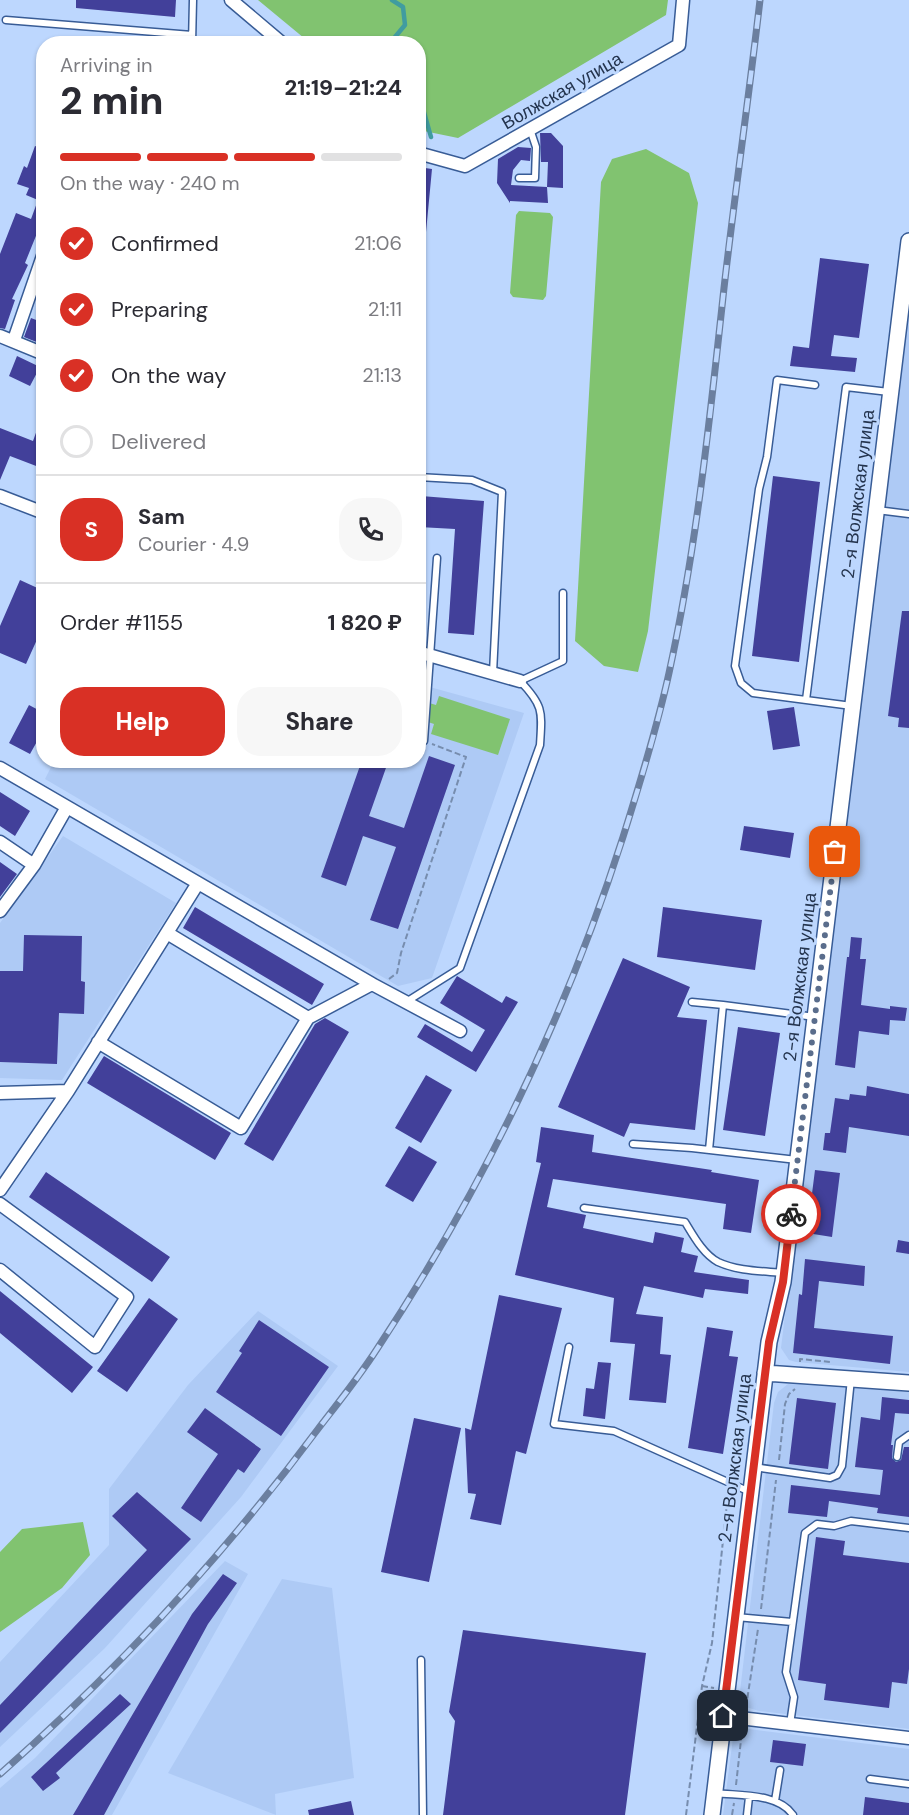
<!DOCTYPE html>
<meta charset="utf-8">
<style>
:root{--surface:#fff;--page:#f7f7f7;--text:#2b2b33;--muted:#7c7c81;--line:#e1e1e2;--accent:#d93025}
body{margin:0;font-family:"DM Sans",sans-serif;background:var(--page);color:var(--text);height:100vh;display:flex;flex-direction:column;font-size:22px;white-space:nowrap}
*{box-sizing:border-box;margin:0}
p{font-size:20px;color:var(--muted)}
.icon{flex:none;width:33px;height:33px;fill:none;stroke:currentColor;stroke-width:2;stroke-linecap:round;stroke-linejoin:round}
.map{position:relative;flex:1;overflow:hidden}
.sheet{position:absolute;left:36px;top:36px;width:390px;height:732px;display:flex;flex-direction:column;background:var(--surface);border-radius:24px;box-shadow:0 2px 4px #0004}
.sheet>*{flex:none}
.pin{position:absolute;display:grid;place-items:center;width:51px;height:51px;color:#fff;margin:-26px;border-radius:12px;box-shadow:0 3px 9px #0006}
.courier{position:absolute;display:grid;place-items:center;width:60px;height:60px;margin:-30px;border:4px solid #d93025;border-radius:50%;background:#fff;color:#222;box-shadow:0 2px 8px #0007}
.overview em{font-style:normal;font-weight:800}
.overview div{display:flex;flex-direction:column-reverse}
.overview{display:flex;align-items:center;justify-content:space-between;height:102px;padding:0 24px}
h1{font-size:39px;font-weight:800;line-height:45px}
.bar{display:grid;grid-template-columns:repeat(4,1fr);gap:9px 6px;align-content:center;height:72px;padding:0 24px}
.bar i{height:8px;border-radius:4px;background:var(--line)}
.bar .on{background:var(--accent)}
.bar p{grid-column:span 4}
.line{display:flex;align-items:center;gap:15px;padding:0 24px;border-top:2px solid var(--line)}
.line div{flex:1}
.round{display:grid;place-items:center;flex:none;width:63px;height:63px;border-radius:24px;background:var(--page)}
ol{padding:0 24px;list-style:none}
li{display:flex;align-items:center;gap:18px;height:66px}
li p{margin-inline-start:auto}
li .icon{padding:6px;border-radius:50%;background:var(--accent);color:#fff;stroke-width:4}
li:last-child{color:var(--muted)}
li i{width:33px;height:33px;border:3px solid var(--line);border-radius:50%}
.button{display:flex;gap:12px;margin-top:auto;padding:12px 24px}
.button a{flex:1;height:69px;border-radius:24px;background:var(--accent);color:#fff;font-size:24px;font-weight:800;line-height:69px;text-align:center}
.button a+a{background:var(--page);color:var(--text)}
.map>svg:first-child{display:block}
</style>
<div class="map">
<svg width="909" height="1815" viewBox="0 0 909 1815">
<rect width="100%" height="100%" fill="#bdd7fe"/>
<path fill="#aecaf5" d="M909,297V1372L796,1362L789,1360L781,1348Z
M419,684L524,713L432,978L398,986L45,779L54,761L418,760Z
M63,836L176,903L62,1080L0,1078V923Z
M258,1311L338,1366L241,1497L105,1648L0,1747V1662L109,1545V1489L188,1385Z
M788,1384L909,1392V1729L759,1711L746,1707L739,1700L774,1403L778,1392Z
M225,1561L248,1574L112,1815H0V1788L35,1758Z
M282,1579L332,1588L354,1778L275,1794L276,1815L168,1773Z
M749,1729L909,1749V1815H723L733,1738L740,1730Z"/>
<path fill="#81c370" d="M258,0H668L666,15L458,138L419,130L418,44L310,43Z
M646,149L689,173L698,203L648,631L638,672L604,666L575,641L601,182L612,159Z
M519,211L550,213L553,217L546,296L543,300L513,297L510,293L516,215Z
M439,696L510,719L498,755L431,734L434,724L419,719V700L436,705Z
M83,1522L90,1555L62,1588L0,1632V1552L22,1529Z"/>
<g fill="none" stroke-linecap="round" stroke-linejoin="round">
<path stroke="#409ca0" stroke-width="4.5" d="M392,0L403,7L405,25L395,37L396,44
M418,91L431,137"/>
</g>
<path fill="#42409a" d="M76,0H176L175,17L76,8Z
M540,133H551L563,146V188L547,187L548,162H541Z
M35,146L44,149V216L25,263L28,265L12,299L15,300L5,329L0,328V254L16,213L31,219L38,200L26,195L29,188L17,184L24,166L27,168Z
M518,147L531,148L530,161L521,160L513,170L511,185L547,187L548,203L510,201V203L497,183L498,159Z
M418,167L432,169L426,232L418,231Z
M820,258L869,264L859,338L834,335L831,356L857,358L855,372L790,366L793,346L809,348Z
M31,318L44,323V345L24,337Z
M17,356L40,367L30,386L9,376Z
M42,416L44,469L10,456L0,480V428L33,441Z
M773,476L820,482L799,662L752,656Z
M421,496L484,501L474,635L448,633L455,529L419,527Z
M20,580L44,591V624L26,664L0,653V626Z
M902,611H909V728L898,727L899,718L888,716Z
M29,705L44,713V729L30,754L9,743Z
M794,707L800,746L773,750L767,711Z
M429,756L455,765L398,929L370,920L396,847L363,836L346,886L321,877L362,760H374L387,765L369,816L404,828Z
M0,792L30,811L15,836L0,826Z
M744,826L794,833L790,858L740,850Z
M0,862L17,874L0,897Z
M195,907L324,984L312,1005L183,928Z
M663,907L762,920L755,970L657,957Z
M24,935L82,936L81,981L85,982L84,1014L59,1013L57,1064L0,1062V971H23Z
M851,937L862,938L860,959H866L861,1005L890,1009V1006L907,1008L905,1021L890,1020L889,1035L859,1031L855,1068L835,1065L847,957H849Z
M623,958L690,987L677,1017L707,1020L695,1130L630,1123L624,1137L558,1107Z
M457,976L502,1003L506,996L518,1002L476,1072L417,1037L425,1024L472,1052L485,1030L440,1003Z
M325,1018L349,1032L273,1161L244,1144L315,1024Z
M738,1027L780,1033L765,1136L723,1130Z
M104,1056L231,1133L215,1160L87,1083Z
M426,1075L452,1090L421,1143L395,1128Z
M867,1086L909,1094V1136L849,1127L846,1153L823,1150L825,1133H830L835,1098L849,1100L850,1094L866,1096Z
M541,1127L594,1135L592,1152L712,1170L711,1172L759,1180L751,1233L723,1229L726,1204L553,1179L547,1207L586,1215L583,1228L653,1243L655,1232L684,1238L681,1252L698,1256L694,1272L749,1280L748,1294L705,1289L703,1298L644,1286L636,1314L663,1317L660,1354L671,1355L666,1403L629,1400L635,1344L610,1342L614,1298L515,1275L541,1163L536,1162Z
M409,1146L437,1162L413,1202L385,1186Z
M815,1170L840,1173L832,1237L807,1233Z
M46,1172L170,1257L152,1282L29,1197Z
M898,1240L909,1242V1254L896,1252Z
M805,1259L865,1266L864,1286L819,1281L814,1328L893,1336L890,1364L793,1353L799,1294L802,1295Z
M0,1291L93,1367L72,1393L0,1333Z
M499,1295L562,1308L526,1454L516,1451L501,1525L470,1519L476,1494L468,1493L465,1428L471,1430Z
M149,1298L178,1319L127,1392L97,1371Z
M259,1320L329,1367L281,1436L216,1392L242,1353L239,1351Z
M707,1327L733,1331L729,1356L738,1357L723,1454L688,1448Z
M598,1362L611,1363L605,1419L583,1416L586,1388L594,1389Z
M882,1397L909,1400V1414L895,1413L891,1445H893L892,1458L896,1462L901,1460L904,1447H909V1517L877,1513L878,1508L829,1501L827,1517L788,1513L791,1485L880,1495L883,1470L855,1467L861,1417L880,1420Z
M797,1398L836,1403L828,1469L789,1464Z
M205,1408L261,1449L244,1473L238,1469L201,1522L181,1508L218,1454L187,1432Z
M414,1418L461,1428L429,1582L381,1572Z
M137,1492L191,1539L0,1733V1705L147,1550L112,1516Z
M816,1537L845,1541L843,1555L909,1563V1669L907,1684L892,1682L889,1708L824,1700L826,1684L798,1680Z
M223,1574L237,1583L208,1624L104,1815H73L192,1614Z
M463,1630L646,1653L625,1815H443L455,1721L449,1712Z
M120,1694L131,1704L56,1773L60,1778L43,1791L31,1777Z
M773,1740L806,1744L803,1766L770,1762Z
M865,1797L909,1803V1815H863Z
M351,1801L354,1815H309L308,1810Z"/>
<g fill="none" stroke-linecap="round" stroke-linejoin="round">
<g stroke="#385c96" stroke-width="9">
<path id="service" d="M6,20L192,35
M192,44L193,0
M519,178H535L536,147L530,129
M815,385L777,380L767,457L759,489L735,666L741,683L753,693L852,706
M418,477L472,480L502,492L493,673
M877,510L909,514
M806,700L846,387L889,392
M424,741L437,558
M406,1002L460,968L540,745C542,712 544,706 520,681L563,661V593
M692,1002L723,1005L709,1150
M723,1005L815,1017
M633,1144L692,1148L797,1160
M584,1208L685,1222C693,1235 703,1254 718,1262C737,1271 762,1271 783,1273
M569,1347L554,1424L614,1431L750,1492
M897,1457L899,1442L909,1435
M754,1467L830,1478L837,1475L842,1466L851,1379
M736,1617L792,1622
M421,1660L423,1815
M790,1724L794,1697L786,1672L805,1533L817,1524L834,1526L851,1521L909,1528
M870,1779L909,1784
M716,1793C740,1796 778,1793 793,1815
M775,1801L780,1770
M747,1815L749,1797"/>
</g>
<g stroke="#385c96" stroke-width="15">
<path id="minor" d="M231,0L283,44
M418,153L465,166L679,45L683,0
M0,336L44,354
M14,340L44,253
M0,496L44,513
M418,652L520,681
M0,768L372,984L460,1031
M0,842L34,865
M0,911L34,865L67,807
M308,1018L372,984
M98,1042L241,1128L308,1018L167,933
M68,1091L198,883
M0,1093L68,1091L0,1190
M0,1204L127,1297L95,1347L0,1270
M723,1716L909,1738"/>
</g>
<g stroke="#385c96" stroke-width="18">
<path id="tertiary" d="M765,1373L909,1383
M712,1815L769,1342L783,1282L909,241"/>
</g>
<path stroke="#778dae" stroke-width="2" stroke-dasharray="6 3" stroke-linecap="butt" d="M389,979L397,973L401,953L466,757L432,744
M800,1362V1359L831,1362
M779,1460L785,1404L789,1394L795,1389
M761,1609L776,1480
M702,1686L714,1688
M746,1707L758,1629
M736,1785L742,1731
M686,1815L702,1686L712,1643L728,1494
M732,1815L734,1803"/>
<use href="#service" stroke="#fff" stroke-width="6"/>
<use href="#minor" stroke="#fff" stroke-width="12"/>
<use href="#tertiary" stroke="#fff" stroke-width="15"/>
<g stroke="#6b7f9f" stroke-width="7">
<path id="rail" d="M0,1774C118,1670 224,1555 318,1429C338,1403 359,1377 377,1349C482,1190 565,1018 623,837C640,783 657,728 669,673C697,545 710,417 724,288C735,192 749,96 760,0"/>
</g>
<use href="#rail" stroke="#bdd7fe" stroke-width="4.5" stroke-dasharray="14" stroke-linecap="butt"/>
</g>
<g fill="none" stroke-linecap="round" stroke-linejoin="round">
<path stroke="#5a6d8c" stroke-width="6" stroke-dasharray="0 10.8" d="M791,1214L835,852"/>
<path stroke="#d93025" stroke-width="8" d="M723,1716L769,1342L783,1282L791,1214"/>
</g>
<g text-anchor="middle" stroke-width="6" stroke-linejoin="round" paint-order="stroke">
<g font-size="18" fill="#24344e" stroke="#bdd7fe">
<text transform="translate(562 91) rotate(-30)" y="6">Волжская улица</text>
<text transform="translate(858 494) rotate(-83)" y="6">2-я Волжская улица</text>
<text transform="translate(800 977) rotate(-83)" y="6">2-я Волжская улица</text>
<text transform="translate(735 1458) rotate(-83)" y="6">2-я Волжская улица</text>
</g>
</g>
</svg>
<div class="pin" style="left:835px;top:852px;background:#ea580c"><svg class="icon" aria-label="bag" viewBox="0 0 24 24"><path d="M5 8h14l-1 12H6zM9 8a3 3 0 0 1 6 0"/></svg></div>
<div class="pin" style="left:723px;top:1716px;background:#1f2937"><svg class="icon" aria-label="home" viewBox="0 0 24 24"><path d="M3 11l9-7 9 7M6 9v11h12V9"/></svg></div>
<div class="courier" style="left:791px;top:1214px"><svg class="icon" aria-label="bike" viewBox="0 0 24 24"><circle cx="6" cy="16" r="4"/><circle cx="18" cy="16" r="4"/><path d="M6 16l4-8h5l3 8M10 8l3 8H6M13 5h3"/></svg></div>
<section class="sheet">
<div class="overview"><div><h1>2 min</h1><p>Arriving in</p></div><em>21:19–21:24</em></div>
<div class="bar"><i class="on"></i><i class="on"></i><i class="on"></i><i></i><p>On the way · 240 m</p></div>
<ol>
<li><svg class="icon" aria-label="check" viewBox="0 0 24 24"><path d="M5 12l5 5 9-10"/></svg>Confirmed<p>21:06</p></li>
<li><svg class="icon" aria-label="check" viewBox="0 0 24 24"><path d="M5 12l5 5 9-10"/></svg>Preparing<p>21:11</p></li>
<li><svg class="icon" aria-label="check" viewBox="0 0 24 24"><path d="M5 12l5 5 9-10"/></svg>On the way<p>21:13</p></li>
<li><i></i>Delivered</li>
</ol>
<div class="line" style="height:108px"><b class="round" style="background:var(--accent);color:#fff">S</b><div><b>Sam</b><p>Courier · 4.9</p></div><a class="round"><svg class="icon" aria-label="phone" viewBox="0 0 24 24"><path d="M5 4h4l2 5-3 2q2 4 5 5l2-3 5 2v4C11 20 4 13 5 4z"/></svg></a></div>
<div class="line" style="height:78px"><div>Order #1155</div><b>1 820 ₽</b></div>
<div class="button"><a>Help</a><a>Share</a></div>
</section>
</div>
